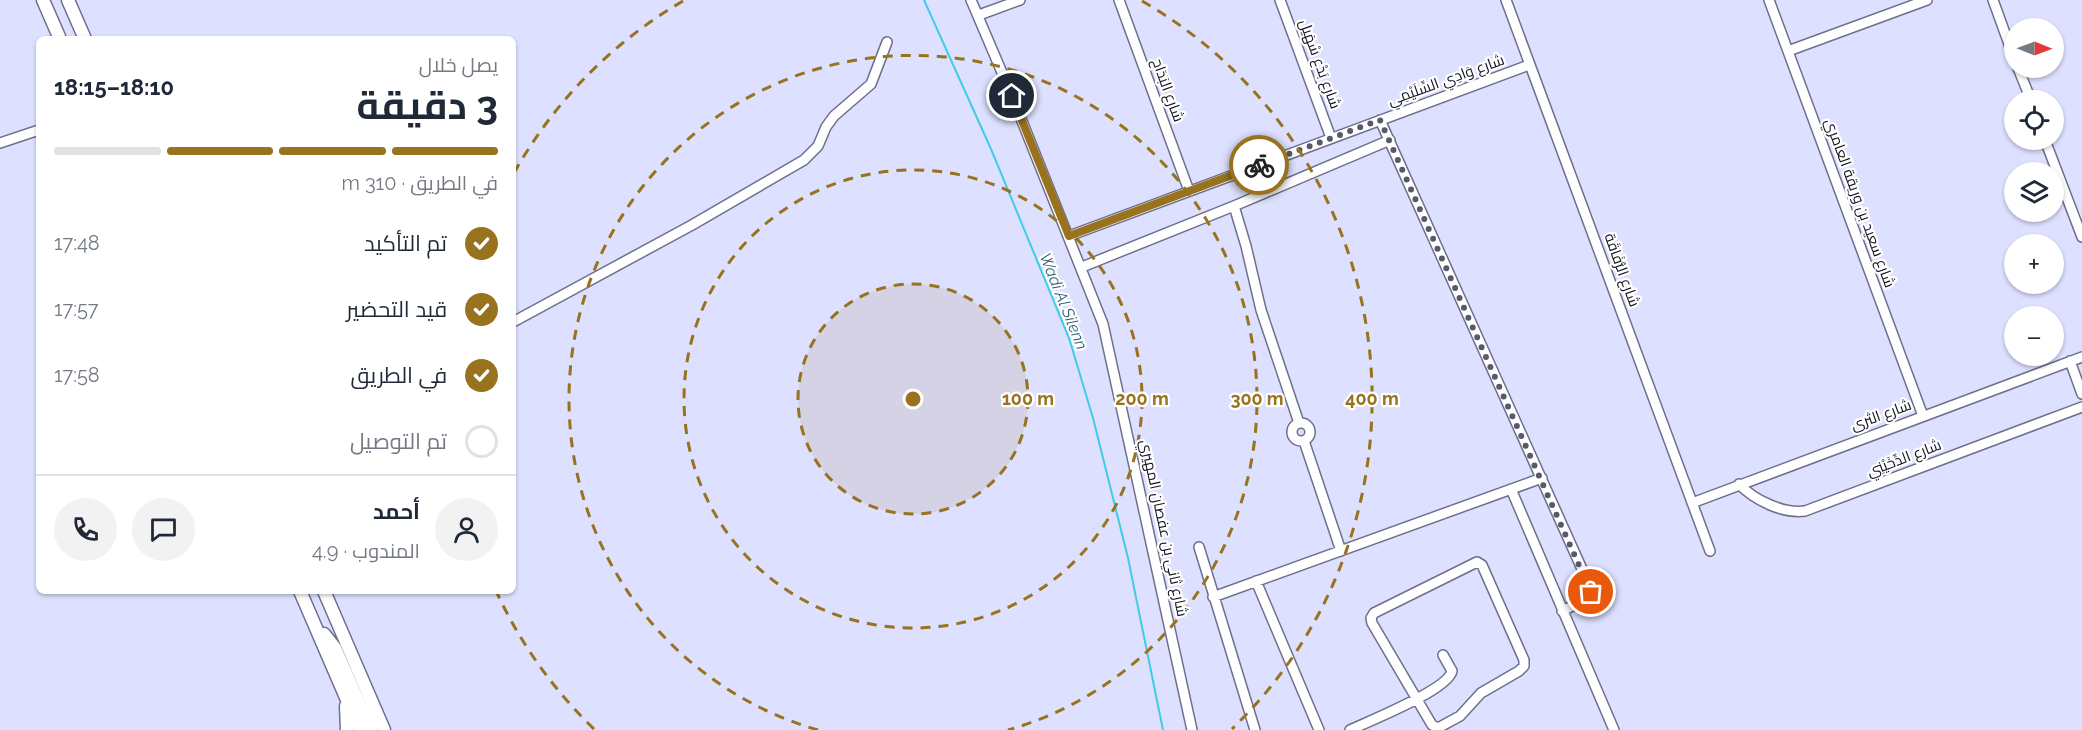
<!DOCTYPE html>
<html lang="ar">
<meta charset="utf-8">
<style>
:root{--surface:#fff;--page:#f2f2f3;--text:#1f2937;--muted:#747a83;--line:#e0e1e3;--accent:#98721d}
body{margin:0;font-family:Raleway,Cairo,sans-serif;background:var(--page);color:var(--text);direction:rtl;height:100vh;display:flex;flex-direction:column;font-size:22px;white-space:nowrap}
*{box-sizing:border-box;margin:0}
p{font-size:20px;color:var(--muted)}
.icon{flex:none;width:33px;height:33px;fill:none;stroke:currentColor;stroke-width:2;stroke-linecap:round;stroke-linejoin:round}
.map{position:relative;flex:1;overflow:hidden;direction:ltr}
.sheet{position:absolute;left:36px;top:36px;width:480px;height:558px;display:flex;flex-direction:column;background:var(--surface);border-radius:9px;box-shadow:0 2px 4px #0004;direction:rtl}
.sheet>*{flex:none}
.needle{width:39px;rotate:91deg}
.tools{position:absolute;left:2004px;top:18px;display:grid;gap:12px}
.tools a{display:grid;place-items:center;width:60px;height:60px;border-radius:50%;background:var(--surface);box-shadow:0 2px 4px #0004;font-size:30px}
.pin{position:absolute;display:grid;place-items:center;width:51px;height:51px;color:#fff;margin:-26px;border:3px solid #fff;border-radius:50%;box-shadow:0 2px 6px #0007}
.courier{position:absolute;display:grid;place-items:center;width:60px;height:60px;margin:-30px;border:4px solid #98721d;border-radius:50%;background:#fff;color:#222;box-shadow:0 2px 8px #0007}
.summary em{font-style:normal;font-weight:700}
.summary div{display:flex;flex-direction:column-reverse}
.summary{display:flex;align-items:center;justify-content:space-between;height:102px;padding:0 18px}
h1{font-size:39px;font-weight:700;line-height:45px}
.bar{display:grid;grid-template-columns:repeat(4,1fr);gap:9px 6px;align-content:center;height:72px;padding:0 18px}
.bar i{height:8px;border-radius:4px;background:var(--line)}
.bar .selected{background:var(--accent)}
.bar p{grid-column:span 4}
.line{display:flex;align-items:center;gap:15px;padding:0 18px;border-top:2px solid var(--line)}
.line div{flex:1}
.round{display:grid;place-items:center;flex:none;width:63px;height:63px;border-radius:32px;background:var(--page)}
ol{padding:0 18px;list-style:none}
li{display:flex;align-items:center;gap:18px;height:66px}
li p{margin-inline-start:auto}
li .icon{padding:6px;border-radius:50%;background:var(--accent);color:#fff;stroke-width:4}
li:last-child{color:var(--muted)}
li i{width:33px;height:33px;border:3px solid var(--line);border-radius:50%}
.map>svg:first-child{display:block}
</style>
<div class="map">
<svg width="2082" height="730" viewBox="0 0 2082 730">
<rect width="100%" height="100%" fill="#dde0ff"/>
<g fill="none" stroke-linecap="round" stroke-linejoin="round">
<path stroke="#42cbe9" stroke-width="2" d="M924,0L991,149L1069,338L1093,418L1128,558L1163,730"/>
<g stroke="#6e708b" stroke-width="12">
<path id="minor" d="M971,0L1012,96L1103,324L1192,730
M1119,0L1189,191
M1280,0L1331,138
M1506,0L1710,551
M1769,0L1923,416
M1993,0L2014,58
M979,15L1020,0
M1788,51L1927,0
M2018,68L2031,100
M1380,120L1591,589V595L1587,599L1562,611
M2045,140L2082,237
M0,143L39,130
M1234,206L1246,246L1261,310L1299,423
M1069,236L1529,65
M1082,267L1234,206L1390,140
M513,322L692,225L804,160L818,146L826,127L834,116L871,84L887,42
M2070,361L2082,394
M1292 432a9 9 0 1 1 18 0a9 9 0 1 1-18 0Z
M1304,441L1341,551
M1739,484C1754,500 1783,514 1805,511L2082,407
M1511,489L1614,730
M1692,503L2082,357
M1199,547L1255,730
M1477,562L1482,565L1524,660V666L1519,671L1481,693L1460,716L1438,728L1432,725L1372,623L1371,618L1374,613Z
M1256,581L1319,730
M1213,597L1542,478
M1350,730C1369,721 1448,690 1452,671L1443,655"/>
</g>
<g stroke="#6e708b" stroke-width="15">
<path id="major" d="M43,0L60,39
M68,0L85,39
M300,591L360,730
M324,591L384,730
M324,634L335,648L371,730
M346,706L347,730"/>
</g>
<use href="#minor" stroke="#fff" stroke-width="9"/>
<use href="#major" stroke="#fff" stroke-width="12"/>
</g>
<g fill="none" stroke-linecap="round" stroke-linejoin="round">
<path stroke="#585a6b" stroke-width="6" stroke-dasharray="0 10.8" d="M1259,165L1380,120L1591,592"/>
<path stroke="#98721d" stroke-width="8" d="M1012,96L1069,236L1259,165"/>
</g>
<circle cx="913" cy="399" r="115" fill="#98721d" fill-opacity=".12"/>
<g fill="none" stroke="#98721d" stroke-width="3" stroke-dasharray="10 8">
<circle cx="913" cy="399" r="115"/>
<circle cx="913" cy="399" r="229"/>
<path d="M818 730A344 344 0 1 1 1008 730"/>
<path d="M594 729A459 459 0 0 1 497 593M514 173A459 459 0 0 1 683 1M1142 1A459 459 0 0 1 1232 729"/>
</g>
<g text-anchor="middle" stroke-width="4.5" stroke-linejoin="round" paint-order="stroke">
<g font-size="15" fill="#11121c" stroke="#fff">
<text transform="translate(1320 64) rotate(70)" y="5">شارع بَدْع سْهَيل</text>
<text transform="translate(1446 80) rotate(-20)" y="5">شارع وَادِي السِّلَيْمِي</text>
<text transform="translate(1168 90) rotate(70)" y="5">شارع البَدَاح</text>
<text transform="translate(1860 203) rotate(70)" y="5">شارع سعيد بن وريقة العامري</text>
<text transform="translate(1622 270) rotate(70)" y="5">شارع الرُّفَاقَة</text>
<text transform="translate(1881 415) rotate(-20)" y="5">شارع الثرى</text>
<text transform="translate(1904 458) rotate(-21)" y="5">شارع الدِّخَيْنِي</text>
<text transform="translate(1164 528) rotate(78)" y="5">شارع ثاني بن عفصان المهيري</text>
</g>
<g font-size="16" font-style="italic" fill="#2a606d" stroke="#fff">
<text transform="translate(1064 301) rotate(68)" y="6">Wadi Al Silenn</text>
</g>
</g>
<circle cx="913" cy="399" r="9" fill="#98721d" stroke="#fff" stroke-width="3"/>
<g font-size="18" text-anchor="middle" font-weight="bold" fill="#98721d" stroke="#fff" stroke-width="4.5" stroke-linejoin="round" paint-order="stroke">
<text x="1028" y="405">100 m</text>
<text x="1142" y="405">200 m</text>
<text x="1257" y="405">300 m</text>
<text x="1372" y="405">400 m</text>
</g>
</svg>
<div class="tools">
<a><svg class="needle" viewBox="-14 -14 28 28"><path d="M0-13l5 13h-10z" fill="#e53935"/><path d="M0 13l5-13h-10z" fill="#747a83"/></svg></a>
<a><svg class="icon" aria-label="locate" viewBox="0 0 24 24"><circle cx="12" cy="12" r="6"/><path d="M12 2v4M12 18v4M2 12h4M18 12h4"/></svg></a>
<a><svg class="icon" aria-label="layers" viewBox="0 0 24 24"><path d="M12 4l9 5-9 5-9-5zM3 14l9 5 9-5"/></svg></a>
<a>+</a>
<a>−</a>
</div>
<div class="pin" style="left:1591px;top:592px;background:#ea580c"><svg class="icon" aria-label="bag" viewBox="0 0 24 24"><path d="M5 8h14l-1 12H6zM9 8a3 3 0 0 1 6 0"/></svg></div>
<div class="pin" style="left:1012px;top:96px;background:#1f2937"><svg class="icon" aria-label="home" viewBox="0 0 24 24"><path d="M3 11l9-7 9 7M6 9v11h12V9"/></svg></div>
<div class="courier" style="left:1259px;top:165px"><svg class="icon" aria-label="bike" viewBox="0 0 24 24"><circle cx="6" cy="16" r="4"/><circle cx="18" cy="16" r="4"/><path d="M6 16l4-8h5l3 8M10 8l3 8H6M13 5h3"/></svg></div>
<section class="sheet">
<div class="summary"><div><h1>3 دقيقة</h1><p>يصل خلال</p></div><em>18:10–18:15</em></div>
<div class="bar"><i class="selected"></i><i class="selected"></i><i class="selected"></i><i></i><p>في الطريق · 310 m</p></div>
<ol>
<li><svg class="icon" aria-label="check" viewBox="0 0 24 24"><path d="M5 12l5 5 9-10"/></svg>تم التأكيد<p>17:48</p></li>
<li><svg class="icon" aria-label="check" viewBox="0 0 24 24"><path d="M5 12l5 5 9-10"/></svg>قيد التحضير<p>17:57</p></li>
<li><svg class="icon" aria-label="check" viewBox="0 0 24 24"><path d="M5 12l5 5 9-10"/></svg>في الطريق<p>17:58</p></li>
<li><i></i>تم التوصيل</li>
</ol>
<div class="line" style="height:108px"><a class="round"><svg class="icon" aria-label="person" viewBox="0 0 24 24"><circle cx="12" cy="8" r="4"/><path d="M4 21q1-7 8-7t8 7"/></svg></a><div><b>أحمد</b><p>المندوب · 4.9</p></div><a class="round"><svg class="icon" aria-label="chat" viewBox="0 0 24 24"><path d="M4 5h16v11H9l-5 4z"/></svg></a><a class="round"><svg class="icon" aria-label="phone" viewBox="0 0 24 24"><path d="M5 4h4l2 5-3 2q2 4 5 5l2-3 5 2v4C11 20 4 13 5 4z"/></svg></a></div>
</section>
</div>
